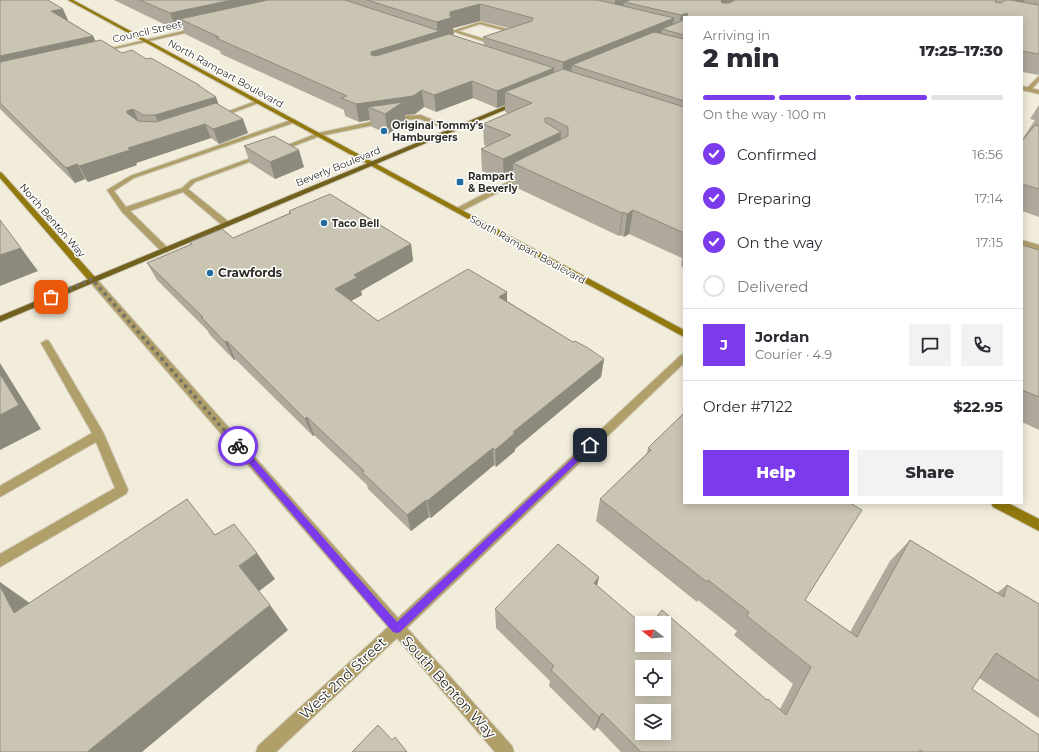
<!DOCTYPE html>
<meta charset="utf-8">
<style>
:root{--surface:#fff;--page:#f2f2f3;--text:#2b2b33;--muted:#7c7c81;--line:#e1e1e2;--accent:#7c3aed}
body{margin:0;font-family:Montserrat,sans-serif;background:var(--page);color:var(--text);height:100vh;display:flex;flex-direction:column;font-size:15px;white-space:nowrap}
*{box-sizing:border-box;margin:0}
p{font-size:13px;color:var(--muted)}
.icon{flex:none;width:22px;height:22px;fill:none;stroke:currentColor;stroke-width:2;stroke-linecap:round;stroke-linejoin:round}
.map{position:relative;flex:1;overflow:hidden}
.details{position:absolute;left:683px;top:16px;width:340px;height:488px;display:flex;flex-direction:column;background:var(--surface);border-radius:0px;box-shadow:0 2px 10px #0003}
.details>*{flex:none}
.needle{width:26px;rotate:286deg}
.fabs{position:absolute;left:635px;top:616px;display:grid;gap:8px}
.fabs a{display:grid;place-items:center;width:36px;height:36px;border-radius:0px;background:var(--surface);box-shadow:0 2px 10px #0003;font-size:20px}
.pin{position:absolute;display:grid;place-items:center;width:34px;height:34px;color:#fff;margin:-17px;border-radius:8px;box-shadow:0 2px 6px #0006}
.courier{position:absolute;display:grid;place-items:center;width:40px;height:40px;margin:-20px;border:3px solid #7c3aed;border-radius:50%;background:#fff;color:#222;box-shadow:0 1px 5px #0007}
.summary em{font-style:normal;font-weight:800}
.summary div{display:flex;flex-direction:column-reverse}
.summary{display:flex;align-items:center;justify-content:space-between;height:68px;padding:0 20px}
h1{font-size:26px;font-weight:800;line-height:30px}
.bar{display:grid;grid-template-columns:repeat(4,1fr);gap:6px 4px;align-content:center;height:48px;padding:0 20px}
.bar i{height:5px;border-radius:3px;background:var(--line)}
.bar .active{background:var(--accent)}
.bar p{grid-column:span 4}
.line{display:flex;align-items:center;gap:10px;padding:0 20px;border-top:1px solid var(--line)}
.line div{flex:1}
.round{display:grid;place-items:center;flex:none;width:42px;height:42px;border-radius:0px;background:var(--page)}
ol{padding:0 20px;list-style:none}
li{display:flex;align-items:center;gap:12px;height:44px}
li p{margin-inline-start:auto}
li .icon{padding:4px;border-radius:50%;background:var(--accent);color:#fff;stroke-width:4}
li:last-child{color:var(--muted)}
li i{width:22px;height:22px;border:2px solid var(--line);border-radius:50%}
.cta{display:flex;gap:8px;margin-top:auto;padding:8px 20px}
.cta a{flex:1;height:46px;border-radius:0px;background:var(--accent);color:#fff;font-size:16px;font-weight:800;line-height:46px;text-align:center}
.cta a+a{background:var(--page);color:var(--text)}
.map>svg:first-child{display:block}
</style>
<div class="map">
<svg width="1039" height="752" viewBox="0 0 1039 752">
<rect width="100%" height="100%" fill="#f2eddb"/>
<g fill="none" stroke-linecap="round" stroke-linejoin="round">
<g stroke="#cfcaba" stroke-width="2">
<path id="lane" d="M480,22L519,32V33L517,34L480,24L458,31L497,43L495,45L452,31Z
M1039,76V81L1031,90H1027V88Z
M256,101L261,102L221,117L216,116Z
M421,115L456,130L451,131L420,119L399,120L320,136L278,152L275,150L318,133L399,116Z
M294,119L297,121L296,122L134,178L114,191L126,207L182,188L191,180L259,155H263V157L195,182L188,189L229,222V226H223L183,192L130,211L168,248V252H162L122,212L107,190L130,176Z
M525,173L528,175L527,176L505,189L460,212H457L453,210Z
M46,340L49,341L103,432L128,490L126,494L0,567V554L115,488L96,442L0,497V486L92,433L41,343Z"/>
</g>
<g stroke="#cfcaba" stroke-width="2">
<path id="street" d="M196,28L198,30L101,52L99,51Z
M1022,86L1039,90V94L1022,90Z
M1022,240L1039,245V250L1022,245Z
M92,276L95,277L398,618L681,355L684,354V363L407,628L512,746L514,752H495L397,638L276,752H256L258,746L388,627L89,281L88,279L89,277Z"/>
</g>
<g stroke="#cfcaba" stroke-width="2">
<path id="secondary" d="M68,0H73L684,330V337Z
M0,172L2,173L95,277L96,279L95,281H89L0,178Z
M991,503H1008L1039,519V531L993,507Z"/>
</g>
<g stroke="#cfcaba" stroke-width="2">
<path id="primary" d="M517,101L520,103L519,104L0,322V316Z"/>
</g>
<use href="#lane" fill="#b09f68" fill-rule="evenodd"/>
<use href="#street" fill="#b09f68" fill-rule="evenodd"/>
<use href="#secondary" fill="#92790d" fill-rule="evenodd"/>
<use href="#primary" fill="#72601d" fill-rule="evenodd"/>
</g>
<path fill="#aea99a" fill-rule="evenodd" d="M0,0L68,20H67L93,36L96,42L122,53L146,59L199,86L248,133L219,144L211,138L136,163L137,165L88,182L85,179L75,183L0,109Z
M114,0H1039V75L1022,72V17H684V268L681,266L682,258L629,234L624,237L620,235L619,236L513,186V176L504,181L482,171L481,149L487,146L484,145L483,124L508,113L505,112V105L497,108L473,98L436,112L424,107L415,114L405,115L406,121L388,134L372,127L370,120L359,122L345,116L344,110L221,54L220,51L185,34L183,28L176,30ZM480,21L509,28L483,37L484,45L452,35L454,34L453,28Z
M1039,105V217L1022,211V141L1024,138H1023L1035,120L1030,119Z
M244,146L304,167L275,179L250,163Z
M289,211L411,244L413,261L361,291L362,295L351,301L378,321L507,301L573,342L604,359L601,377L515,449V451L496,467L494,465L431,518L429,517L411,531L368,489L367,485L314,435L313,436L235,359L234,360L210,335L207,330L157,280L147,263L191,245L190,242L233,238L289,213Z
M1022,245L1039,250V430L1022,422Z
M683,414L805,600L850,632L890,561L910,540L997,593L1007,585L1039,604V718L979,678L972,689L1039,752H621L597,727L594,731L549,686L550,681L496,628L495,609L599,577L597,586L642,645L767,700L780,709L793,684L734,635L737,631L698,600L697,602L596,521L600,499L647,453L648,448Z"/>
<path fill="#8d8a7d" d="M232,0H305L180,19L183,28L176,30L170,13Z
M615,0H659L624,2L623,12L614,15Z
M721,0H735L718,16Z
M1016,0H1025L1010,12Z
M480,4V21L453,28L454,34L441,38L374,69L371,52L437,32V22L450,16V12Z
M63,9L68,20L56,22L51,11Z
M687,13V17H684V30L678,32L681,15Z
M674,18L672,32L662,29L660,40L572,65L571,77L562,81L563,62Z
M93,36L99,48L0,70V56Z
M554,68L553,85L505,92V105L497,108V91Z
M472,81L473,98L436,112L434,95Z
M422,90L424,107L415,114L405,115L406,121L388,134L385,114L368,107L370,120L359,122L356,104Z
M216,97L221,111L162,130L155,115Z
M133,109L140,124L127,113V111Z
M243,119L248,133L219,144L213,129Z
M205,124L211,138L136,163L137,165L88,182L79,166L128,148Z
M561,132L560,153L513,163V176L504,181L503,159Z
M299,150L304,167L275,179L270,162Z
M77,164L85,179L75,183L66,168Z
M633,210L629,234L624,237L627,214Z
M623,212L620,235L619,236L622,213Z
M411,244L413,261L361,291L362,295L340,307L335,289L354,275Z
M21,248L38,271L0,286V255Z
M507,292V310L499,297Z
M227,341L235,359L234,360L225,342Z
M604,359L601,377L515,449V451L496,467L495,450L513,432Z
M0,363L41,429L0,450Z
M307,417L314,435L313,436L305,419Z
M493,448L494,465L431,518L427,501Z
M426,500L429,517L411,531L407,515Z
M257,553L275,579L258,592L239,566Z
M599,577L594,597V583Z
M0,582L34,606L14,613L0,586Z
M270,605L288,630L142,752H87Z
M602,713L597,727L594,731L599,717Z"/>
<path fill="#cac5b3" stroke="#8d8a7d" fill-rule="evenodd" d="M0,0H48L63,9L51,11L93,36L0,56Z
M140,0H232L170,13Z
M268,0H345L440,31L371,52V55L376,56L449,34L554,68L497,91L472,81L434,95L422,90L413,96L356,104L341,98L347,96L216,38L219,37L180,19Z
M367,0H598L674,18L563,62L483,37L532,21L533,18L480,4L450,12V16L453,17L437,22Z
M630,0H722H721L722,3H729L735,0H997L995,2L1001,3L1005,0H1010L1039,5V54L1022,51V17H688L687,13L681,15L624,2Z
M684,20V35L662,29Z
M654,32L684,39V101L572,65Z
M101,40L122,53L132,50L146,59L151,58L199,85H198L216,97L155,115H143L133,109L127,111V113L138,121L156,122L216,103L243,119L213,129L205,124L128,148L130,150L79,166L77,164L66,168L0,103V62Z
M563,69L684,107V233L633,210L627,214L623,212L622,213L513,163L568,136V127L550,118H545V122L561,132L503,159L481,149L511,135L483,124L532,103L505,92Z
M403,102L385,114L368,107Z
M1035,125L1039,126V189L1022,184V141Z
M274,136L299,150L270,162L244,146Z
M330,194L411,244L354,275L358,277L335,289L378,321L468,269L507,292L499,297L573,342L575,341L588,348L604,359L513,432L515,433L495,450L493,448L427,501L426,500L407,515L362,472L364,471L307,417L305,419L227,341L225,342L201,317H203L147,263L192,244L190,242L222,229L233,238L291,213L289,211Z
M0,220L21,248L0,255Z
M1022,245L1039,250V397L1022,390Z
M0,374L19,405L0,415Z
M683,414H684V503H850L862,510L805,600L857,637L910,540L1004,597L1007,585L1039,604V681L996,653L972,689L1039,735V752H923L920,750V752H641L602,713L599,717L551,670L554,666L495,609L558,544L599,577L594,583L642,624V645H664V623H652L662,610L767,700L768,699L786,715L811,667L747,616L749,612L708,580L707,582L600,499L651,450L648,448ZM642,667H664V689H642ZM642,711H664V733H642Z
M187,499L215,535L234,524L257,553L239,566L270,605L87,752H0V586L14,613Z
M378,725L392,740L395,737L407,752H352Z"/>
<path fill="#7c3aed" d="M590,442L594,445L593,447L400,632L397,633L393,632L234,446L238,443L241,444L397,622Z"/>
<g fill="none" stroke-linecap="round" stroke-linejoin="round">
<path stroke="#737065" stroke-width="4" stroke-dasharray="0 7.2" d="M51,297L92,279L238,446"/>
</g>
<g fill="#226c9f" stroke="#fff" stroke-width="1.5">
<circle cx="384" cy="131" r="4"/>
<rect x="456" y="178" width="8" height="8" rx="2"/>
<circle cx="324" cy="223" r="4"/>
<circle cx="210" cy="273" r="4"/>
</g>
<g text-anchor="middle" stroke-width="3" stroke-linejoin="round" paint-order="stroke">
<g font-size="10" fill="#2e2d26" stroke="#fff">
<text transform="translate(147 31) rotate(-13)" y="4">Council Street</text>
<text transform="translate(226 73) rotate(29)" y="4">North Rampart Boulevard</text>
<text transform="translate(338 166) rotate(-22)" y="4">Beverly Boulevard</text>
<text transform="translate(53 220) rotate(49)" y="4">North Benton Way</text>
<text transform="translate(528 249) rotate(29)" y="4">South Rampart Boulevard</text>
</g>
<g font-size="10" font-weight="bold" fill="#2e2d26" stroke="#fff" text-anchor="start">
<text x="392" y="129">Original Tommy's<tspan x="392" dy="12">Hamburgers</tspan></text>
<text x="468" y="180">Rampart<tspan x="468" dy="12">&amp; Beverly</tspan></text>
<text x="332" y="227">Taco Bell</text>
</g>
<g font-size="12" font-weight="bold" fill="#2e2d26" stroke="#fff" text-anchor="start">
<text x="218" y="277">Crawfords</text>
</g>
<g font-size="14" fill="#2e2d26" stroke="#fff">
<text transform="translate(343 678) rotate(-43)" y="5">West 2nd Street</text>
<text transform="translate(449 687) rotate(48)" y="5">South Benton Way</text>
</g>
</g>
</svg>
<div class="fabs">
<a><svg class="needle" viewBox="-14 -14 28 28"><path d="M0-13l5 13h-10z" fill="#e53935"/><path d="M0 13l5-13h-10z" fill="#7c7c81"/></svg></a>
<a><svg class="icon" aria-label="locate" viewBox="0 0 24 24"><circle cx="12" cy="12" r="6"/><path d="M12 2v4M12 18v4M2 12h4M18 12h4"/></svg></a>
<a><svg class="icon" aria-label="layers" viewBox="0 0 24 24"><path d="M12 4l9 5-9 5-9-5zM3 14l9 5 9-5"/></svg></a>
</div>
<div class="pin" style="left:51px;top:297px;background:#ea580c"><svg class="icon" aria-label="bag" viewBox="0 0 24 24"><path d="M5 8h14l-1 12H6zM9 8a3 3 0 0 1 6 0"/></svg></div>
<div class="pin" style="left:590px;top:445px;background:#1f2937"><svg class="icon" aria-label="home" viewBox="0 0 24 24"><path d="M3 11l9-7 9 7M6 9v11h12V9"/></svg></div>
<div class="courier" style="left:238px;top:446px"><svg class="icon" aria-label="bike" viewBox="0 0 24 24"><circle cx="6" cy="16" r="4"/><circle cx="18" cy="16" r="4"/><path d="M6 16l4-8h5l3 8M10 8l3 8H6M13 5h3"/></svg></div>
<section class="details">
<div class="summary"><div><h1>2 min</h1><p>Arriving in</p></div><em>17:25–17:30</em></div>
<div class="bar"><i class="active"></i><i class="active"></i><i class="active"></i><i></i><p>On the way · 100 m</p></div>
<ol>
<li><svg class="icon" aria-label="check" viewBox="0 0 24 24"><path d="M5 12l5 5 9-10"/></svg>Confirmed<p>16:56</p></li>
<li><svg class="icon" aria-label="check" viewBox="0 0 24 24"><path d="M5 12l5 5 9-10"/></svg>Preparing<p>17:14</p></li>
<li><svg class="icon" aria-label="check" viewBox="0 0 24 24"><path d="M5 12l5 5 9-10"/></svg>On the way<p>17:15</p></li>
<li><i></i>Delivered</li>
</ol>
<div class="line" style="height:72px"><b class="round" style="background:var(--accent);color:#fff">J</b><div><b>Jordan</b><p>Courier · 4.9</p></div><a class="round"><svg class="icon" aria-label="chat" viewBox="0 0 24 24"><path d="M4 5h16v11H9l-5 4z"/></svg></a><a class="round"><svg class="icon" aria-label="phone" viewBox="0 0 24 24"><path d="M5 4h4l2 5-3 2q2 4 5 5l2-3 5 2v4C11 20 4 13 5 4z"/></svg></a></div>
<div class="line" style="height:52px"><div>Order #7122</div><b>$22.95</b></div>
<div class="cta"><a>Help</a><a>Share</a></div>
</section>
</div>
